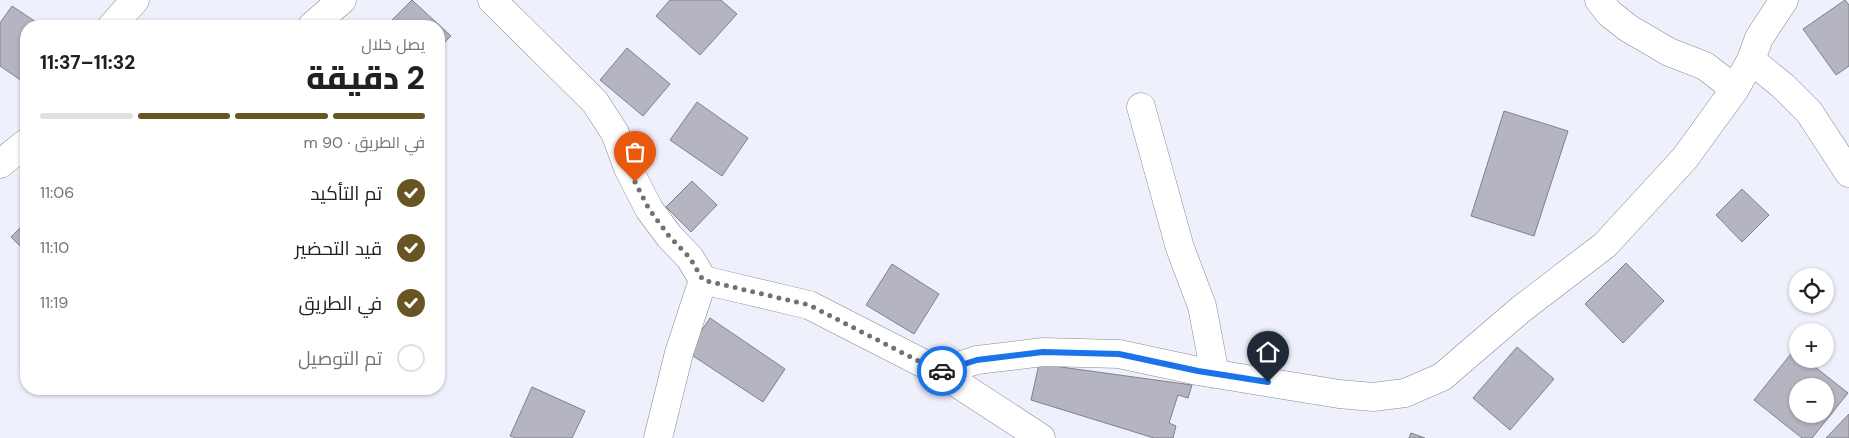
<!DOCTYPE html>
<html lang="ar">
<meta charset="utf-8">
<style>
:root{--surface:#fff;--page:#f2f2f2;--text:#202124;--muted:#757577;--line:#e0e0e0;--accent:#685523}
body{margin:0;font-family:"DM Sans",Cairo,sans-serif;background:var(--page);color:var(--text);direction:rtl;height:100vh;display:flex;flex-direction:column;font-size:19px;white-space:nowrap}
*{box-sizing:border-box;margin:0}
p{font-size:16px;color:var(--muted)}
.icon{flex:none;width:28px;height:28px;fill:none;stroke:currentColor;stroke-width:2;stroke-linecap:round;stroke-linejoin:round}
.map{position:relative;flex:1;overflow:hidden;direction:ltr}
.details{position:absolute;left:20px;top:20px;width:425px;height:375px;display:flex;flex-direction:column;background:var(--surface);border-radius:20px;box-shadow:0 1px 4px #0004;direction:rtl}
.details>*{flex:none}
.buttons{position:absolute;left:1789px;top:268px;display:grid;gap:10px}
.buttons a{display:grid;place-items:center;width:45px;height:45px;border-radius:50%;background:var(--surface);box-shadow:0 1px 4px #0004;font-size:25px}
.pin{position:absolute;display:grid;place-items:center;width:42px;height:42px;color:#fff;margin:-51px -21px;border-radius:50% 50% 50% 0;rotate:-45deg;box-shadow:0 0 5px #0007}
.pin .icon{rotate:45deg}
.courier{position:absolute;display:grid;place-items:center;width:50px;height:50px;margin:-25px;border:4px solid #1a73e8;border-radius:50%;background:#fff;color:#222;box-shadow:0 1px 6px #0007}
.summary em{font-style:normal;font-weight:800}
.summary div{display:flex;flex-direction:column-reverse}
.summary{display:flex;align-items:center;justify-content:space-between;height:85px;padding:0 20px}
h1{font-size:32px;font-weight:800;line-height:38px}
.bar{display:grid;grid-template-columns:repeat(4,1fr);gap:8px 5px;align-content:center;height:60px;padding:0 20px}
.bar i{height:6px;border-radius:4px;background:var(--line)}
.bar .selected{background:var(--accent)}
.bar p{grid-column:span 4}
ol{padding:0 20px;list-style:none}
li{display:flex;align-items:center;gap:15px;height:55px}
li p{margin-inline-start:auto}
li .icon{padding:5px;border-radius:50%;background:var(--accent);color:#fff;stroke-width:4}
li:last-child{color:var(--muted)}
li i{width:28px;height:28px;border:2px solid var(--line);border-radius:50%}
.map>svg:first-child{display:block}
</style>
<div class="map">
<svg width="1849" height="438" viewBox="0 0 1849 438">
<rect width="100%" height="100%" fill="#eef0fb"/>
<path fill="#b4b5c0" stroke="#80818b" fill-rule="evenodd" d="M412,0L451,36L439,48V26H386Z
M670,0H721L737,14L700,55L656,16Z
M1845,0L1849,5V66L1836,75L1803,29Z
M12,6L42,26H26L25,83L0,66V23Z
M627,48L670,84L643,116L600,80Z
M697,102L748,138L722,176L670,140Z
M1504,111L1568,131L1534,236L1471,216Z
M692,181L717,205L691,232L666,207Z
M1742,189L1769,215L1742,242L1716,215Z
M26,222V252L11,237Z
M1626,263L1664,301L1623,343L1585,304Z
M892,264L939,294L914,334L866,305Z
M710,318L785,369L763,402L687,352Z
M1517,347L1554,379L1510,430L1473,398Z
M1794,350L1798,353V359H1805L1848,393L1812,438H1802L1754,400ZM1798,386H1825V414H1798Z
M1039,364L1192,385L1188,398L1178,395L1169,423L1176,426L1173,438H1154L1031,400Z
M532,387L585,411L572,438H516L510,436Z
M1849,414V438H1826Z
M1411,433L1425,438H1409Z"/>
<g fill="none" stroke-linecap="round" stroke-linejoin="round">
<g stroke="#888993" stroke-width="29">
<path id="minor" d="M1599,0L1609,13L1628,28L1669,52L1705,66L1735,89
M112,26L135,0
M312,26L342,0
M1751,60L1783,86L1809,112L1849,173
M1141,107L1180,248L1202,306L1215,374
M0,164L26,143
M703,280L809,305L940,372L977,360L1043,352L1119,354L1198,371L1339,394L1373,397L1405,393L1442,377L1520,310L1605,245L1685,158L1706,129L1735,89L1751,60L1759,38L1784,0
M940,372L1041,438"/>
</g>
<g stroke="#888993" stroke-width="29">
<path id="tertiary" d="M492,0L595,102L615,133L628,168L649,209L669,236L690,258L703,280L679,353L658,438"/>
</g>
<use href="#minor" stroke="#fff" stroke-width="28"/>
<use href="#tertiary" stroke="#fff" stroke-width="28"/>
</g>
<g fill="none" stroke-linecap="round" stroke-linejoin="round">
<path stroke="#717278" stroke-width="5" stroke-dasharray="0 9" d="M635,182L649,209L669,236L690,258L703,280L809,305L940,372L942,371"/>
<path stroke="#1a73e8" stroke-width="6" d="M942,371L977,360L1043,352L1119,354L1198,371L1268,382"/>
</g>
</svg>
<div class="buttons">
<a><svg class="icon" aria-label="locate" viewBox="0 0 24 24"><circle cx="12" cy="12" r="6"/><path d="M12 2v4M12 18v4M2 12h4M18 12h4"/></svg></a>
<a>+</a>
<a>−</a>
</div>
<div class="pin" style="left:635px;top:182px;background:#ea580c"><svg class="icon" aria-label="bag" viewBox="0 0 24 24"><path d="M5 8h14l-1 12H6zM9 8a3 3 0 0 1 6 0"/></svg></div>
<div class="pin" style="left:1268px;top:382px;background:#1f2937"><svg class="icon" aria-label="home" viewBox="0 0 24 24"><path d="M3 11l9-7 9 7M6 9v11h12V9"/></svg></div>
<div class="courier" style="left:942px;top:371px"><svg class="icon" aria-label="car" viewBox="0 0 24 24"><path d="M5 17H2v-5l4-1 3-4h7l3 4 3 1v5h-3M9 17h6M6 11h13"/><circle cx="7" cy="17" r="2"/><circle cx="17" cy="17" r="2"/></svg></div>
<section class="details">
<div class="summary"><div><h1>2 دقيقة</h1><p>يصل خلال</p></div><em>11:32–11:37</em></div>
<div class="bar"><i class="selected"></i><i class="selected"></i><i class="selected"></i><i></i><p>في الطريق · 90 m</p></div>
<ol>
<li><svg class="icon" aria-label="check" viewBox="0 0 24 24"><path d="M5 12l5 5 9-10"/></svg>تم التأكيد<p>11:06</p></li>
<li><svg class="icon" aria-label="check" viewBox="0 0 24 24"><path d="M5 12l5 5 9-10"/></svg>قيد التحضير<p>11:10</p></li>
<li><svg class="icon" aria-label="check" viewBox="0 0 24 24"><path d="M5 12l5 5 9-10"/></svg>في الطريق<p>11:19</p></li>
<li><i></i>تم التوصيل</li>
</ol>
</section>
</div>
